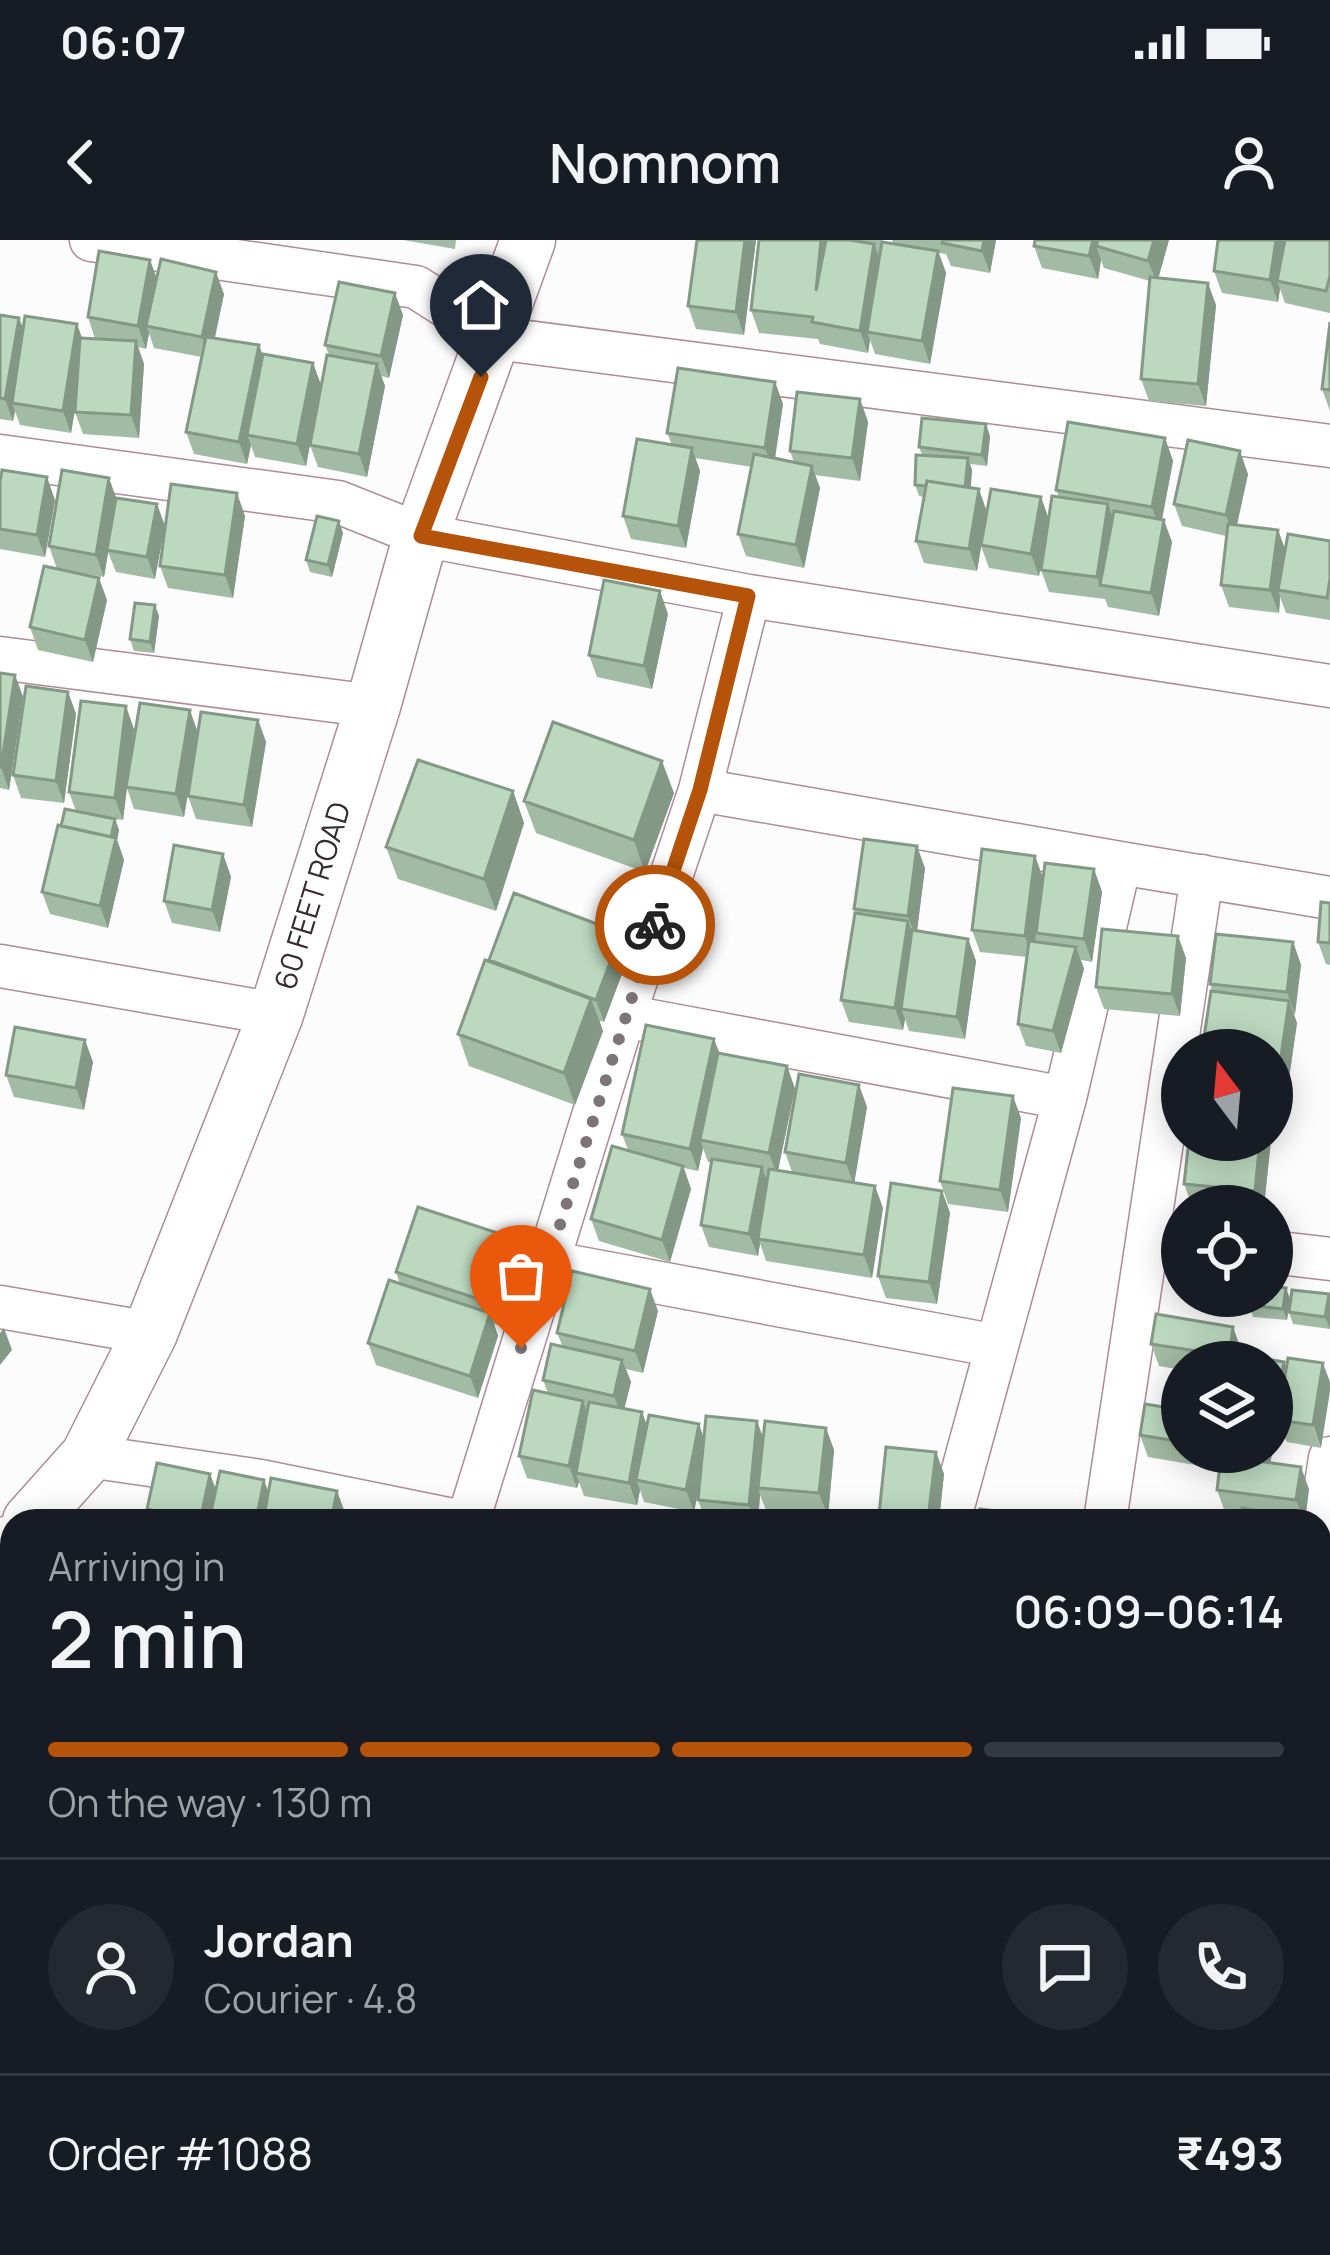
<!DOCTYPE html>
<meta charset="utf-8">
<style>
:root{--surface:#171b24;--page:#242831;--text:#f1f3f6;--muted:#9ea1a6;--line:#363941;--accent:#b45309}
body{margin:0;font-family:Manrope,sans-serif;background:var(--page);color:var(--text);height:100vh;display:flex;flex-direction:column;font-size:45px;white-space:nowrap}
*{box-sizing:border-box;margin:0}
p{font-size:39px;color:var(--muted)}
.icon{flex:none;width:66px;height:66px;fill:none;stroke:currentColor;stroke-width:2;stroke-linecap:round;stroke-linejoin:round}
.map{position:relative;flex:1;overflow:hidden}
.sheet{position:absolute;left:0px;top:1269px;width:1332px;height:747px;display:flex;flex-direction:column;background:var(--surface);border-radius:36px 36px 0 0;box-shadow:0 6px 30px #0003}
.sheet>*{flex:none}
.needle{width:78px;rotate:344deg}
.tools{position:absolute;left:1161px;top:789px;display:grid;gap:24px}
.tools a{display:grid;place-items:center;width:132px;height:132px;border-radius:50%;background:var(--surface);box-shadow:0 6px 30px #0003;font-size:60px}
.pin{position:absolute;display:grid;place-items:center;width:102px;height:102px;color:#fff;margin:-123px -51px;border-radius:50% 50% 50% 0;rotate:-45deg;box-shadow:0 0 12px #0007}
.pin .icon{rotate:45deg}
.courier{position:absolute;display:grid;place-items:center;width:120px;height:120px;margin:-60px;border:9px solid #b45309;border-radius:50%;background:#fff;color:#222;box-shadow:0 3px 15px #0007}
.headline em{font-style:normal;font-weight:600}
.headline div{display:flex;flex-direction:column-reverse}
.headline{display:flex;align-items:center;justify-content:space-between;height:204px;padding:0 48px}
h1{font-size:78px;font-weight:600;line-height:90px}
.bar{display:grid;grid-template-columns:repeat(4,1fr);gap:18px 12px;align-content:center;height:144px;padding:0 48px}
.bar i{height:15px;border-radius:9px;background:var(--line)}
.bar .current{background:var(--accent)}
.bar p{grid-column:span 4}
.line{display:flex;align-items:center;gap:30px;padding:0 48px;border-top:3px solid var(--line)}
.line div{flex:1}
.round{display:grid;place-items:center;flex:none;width:126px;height:126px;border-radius:63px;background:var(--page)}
.status{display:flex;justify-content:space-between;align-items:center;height:84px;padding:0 60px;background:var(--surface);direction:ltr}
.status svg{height:33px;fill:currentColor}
header{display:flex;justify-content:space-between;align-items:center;height:156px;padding:0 48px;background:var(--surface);font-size:54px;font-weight:600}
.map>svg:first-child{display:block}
</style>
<div class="status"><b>06:07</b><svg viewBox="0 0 49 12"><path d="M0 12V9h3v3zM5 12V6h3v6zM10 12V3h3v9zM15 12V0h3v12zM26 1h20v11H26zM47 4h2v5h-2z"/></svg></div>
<header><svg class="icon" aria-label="back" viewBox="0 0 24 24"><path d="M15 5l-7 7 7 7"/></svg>Nomnom<svg class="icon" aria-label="person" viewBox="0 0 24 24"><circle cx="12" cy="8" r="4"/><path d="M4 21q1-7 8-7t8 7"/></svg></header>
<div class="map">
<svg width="1330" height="2015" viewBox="0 0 1330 2015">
<rect width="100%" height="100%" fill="#fcfcfc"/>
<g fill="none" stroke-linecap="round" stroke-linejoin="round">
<g stroke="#af8b9a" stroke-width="45">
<path id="minor" d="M91,0L416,47L496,98L1330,206
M0,216L338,262L421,295L749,356L1330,446
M0,418L373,466
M700,550L1120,623
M0,726L276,774
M624,776L1065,858
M1272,1012L1330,1019
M548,1022L997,1106
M0,1067L150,1093
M88,1216L261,1241L458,1281
M468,1281L624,776L700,550L749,356
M949,1281L1065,858L1120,623L1330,658
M1110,1281L1106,1274L1202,636
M1320,1284L1330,1218
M0,1407L12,1410
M1320,1411L1330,1417
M1320,1561L1330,1522
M0,1631L12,1632
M0,1854L12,1855
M1320,1957L1330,1958
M331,2015L332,2004"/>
</g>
<g stroke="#af8b9a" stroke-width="57">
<path id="tertiary" d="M30,1281L88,1216L150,1093L276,774L373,466L421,295L528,0
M0,1315L12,1302"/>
</g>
<use href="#minor" stroke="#fff" stroke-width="42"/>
<use href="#tertiary" stroke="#fff" stroke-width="54"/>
</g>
<path fill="#a2bba4" d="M403,0H456L455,9Z
M697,0H756L744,95L696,89L688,66Z
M759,0H882V2L893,3L892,0H996L990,33L951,26L946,14L939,13L946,33L930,124L875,114L870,100L868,113L820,104L818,99L759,93L751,70Z
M1035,0H1169L1158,38L1216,65L1206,166L1149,161L1141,139L1150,41L1104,28L1101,20L1098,39L1042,28L1034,6Z
M1330,0V73L1285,63L1280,49L1278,62L1222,53L1214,31Z
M150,20L157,39L224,54L215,98L259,105L263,117L313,123L321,145L306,226L255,217L251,205L247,224L194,214L186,192L202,117L154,108L149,93L146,109L138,107L144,124L139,198L83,194L75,172L76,165L71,193L20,185L15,171L13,181L0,179V75L23,88L77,84L82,98L95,99L88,77Z
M403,75L389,138L381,136L385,146L367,237L318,227L310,205L329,115L325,105Z
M775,142L783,164L775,219L794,222L790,211L860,159L868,182L860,241L815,235L820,248L804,328L746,316L738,294L752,227L695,218L700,231L686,308L631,299L623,276L672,205L667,193Z
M1322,149L1330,150V171Z
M990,196L987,226L970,224L972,230L970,248L987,271L1041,257L1049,280L1039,336L989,328L981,306L977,331L924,323L916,301L924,257L919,256L915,245L922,215L919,207Z
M1165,198L1173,221L1162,280L1172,302L1159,376L1108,367L1105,359L1049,352L1041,330L1059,257L1056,250Z
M1248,234L1237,285L1278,290L1285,310L1330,301V380L1286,373L1280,357L1279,373L1229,367L1221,345L1226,296L1182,286L1174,264Z
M0,242L55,260L45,317L0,309Z
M116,258L157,264L155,339L116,332L108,312L104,337L60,329L107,360L93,422L38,410L30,387L57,329L49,306Z
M245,276L233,358L168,348L160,326Z
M343,293L332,337L310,332L306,320Z
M668,374L652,449L597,437L589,415Z
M159,376L154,413L134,411L130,399Z
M0,433L15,435L23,457L9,550L0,548Z
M68,452L76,474L64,563L21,558L13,535Z
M258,480L266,502L252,587L196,579L188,556Z
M134,489L129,528L198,493L184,577L134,569L127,548L123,580L115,579L119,590L117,600L124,620L108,688L50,674L42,652L61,586L76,571L69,552Z
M513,551L524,583L496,671L398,639L386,607Z
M674,553L645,632L536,593L524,561Z
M223,614L231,637L220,692L172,683L164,661Z
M1035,616L1043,638L1094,629L1102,652L1092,722L1081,720L1084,729L1061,813L1026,806L1018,784L1027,717L980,712L972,690Z
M925,628L917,691L968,699L976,721L965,799L909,791L905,779L903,790L849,782L841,760L856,673L854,669Z
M1330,663V725L1326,724L1318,702Z
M1178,696L1186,718L1180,776L1104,769L1096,747Z
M1293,702L1301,725L1294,775L1297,783L1287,852L1272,850V810L1212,751L1210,744Z
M629,715L604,782L599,780L603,791L575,865L469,826L458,794L489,722Z
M720,813L787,826L795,849L778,930L792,932L785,912L859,845L867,867L854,942L883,968L872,1038L766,1021L760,1003L758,1016L709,1007L701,985L712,922H708L703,908L698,931L684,928L691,949L670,1022L599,1001L591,979L628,910L622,894Z
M93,822L84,870L14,857L6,835Z
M1021,878L1008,972L948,964L940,941Z
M1189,900H1271L1264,966H1192L1184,944Z
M942,951L950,973L937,1064L886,1058L878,1036Z
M524,1022L502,1086L494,1084L498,1096L478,1158L376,1125L368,1103L400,1044L396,1032Z
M1329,1054L1330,1089L1293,1084L1289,1072Z
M1290,1059L1287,1080L1253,1077L1249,1065Z
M658,1071L643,1133L626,1129L631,1142L624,1169L642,1172L647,1187L704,1199L757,1181L763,1197L826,1188L834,1210L828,1276L766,1270L760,1255L758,1281H706L698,1260L699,1247L694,1272L644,1262L640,1250L637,1265L584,1256L579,1242L577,1248L527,1238L519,1216L548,1153L543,1140L563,1107L557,1093Z
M1151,1104L1241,1109V1115L1284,1122L1286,1128L1288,1118L1321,1208L1287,1202L1283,1194L1282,1201L1272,1199V1122H1182V1130L1159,1126Z
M1182,1170V1212H1272V1207L1273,1209L1270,1223L1309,1249L1305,1280L1225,1272L1217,1250L1219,1229L1148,1217L1140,1195Z
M936,1212L944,1234L939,1281H881L879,1274Z
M210,1234L216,1249L337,1251L345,1273L344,1281H151L147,1269Z
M0,1490L12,1492V1593L0,1590Z
M1330,1636V1710L1322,1707L1320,1703V1662Z
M0,1640L12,1642V1730L9,1722L4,1750L0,1749Z
M9,1887H12V2004H65L63,2015H0V1978L1,1981L2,1974L0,1969V1936Z
M414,2004H527L531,2015H418Z
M539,2004H640L540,2008Z
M840,2004H889V2006H841Z"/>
<path fill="#849886" d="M745,0H756L744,95L736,72Z
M821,0H827L816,51Z
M984,0H996L990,33L982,11Z
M1093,0H1105L1096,6L1101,20L1098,39L1089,16Z
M1154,0H1169L1157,43L1148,21Z
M1276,0H1288L1277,41L1280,49L1278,62L1270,40Z
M874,4L882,26L867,92L870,100L868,113L860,91Z
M938,11L946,33L930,124L922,101Z
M150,20L158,42L146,86L149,93L146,109L138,86Z
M216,32L224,54L210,119L202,97Z
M1208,43L1216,65L1206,166L1198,144Z
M395,53L403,75L389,138L381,116Z
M19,78L28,100L12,163L15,171L13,181L5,159Z
M77,84L85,107L71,193L63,171Z
M136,101L144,124L139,198L131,175Z
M259,105L267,127L247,195L251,205L247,224L239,202Z
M313,123L321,145L306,226L297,204Z
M377,124L385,146L367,237L359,214Z
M775,142L783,164L773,230L765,208Z
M860,159L868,182L860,241L852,218Z
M986,184L990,196L987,226L982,215Z
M1165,198L1173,221L1160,289L1152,267Z
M692,208L700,231L686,308L678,286Z
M1240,211L1248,234L1234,298L1226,275Z
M968,218L972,230L970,260L965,248Z
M812,226L820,248L804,328L796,305Z
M47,237L55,260L45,317L37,295Z
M109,238L117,260L104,337L96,315Z
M979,249L987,272L977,331L969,309Z
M237,253L245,276L233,358L225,335Z
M1041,257L1049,280L1039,336L1031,314Z
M157,264L165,286L155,339L147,317Z
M1108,264L1116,286L1100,345L1105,359L1097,337Z
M1164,280L1172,302L1159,376L1151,353Z
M339,281L343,293L332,337L328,325Z
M1278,290L1286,312L1278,350L1280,357L1279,373L1270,350Z
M99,338L107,360L93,422L85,400Z
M660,351L668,374L652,449L644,426Z
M155,365L159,376L154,413L150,402Z
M15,435L23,457L9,550L1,527Z
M68,452L76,474L64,563L56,541Z
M126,466L134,489L123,580L115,558Z
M190,470L198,493L184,577L176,554Z
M258,480L266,502L252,587L244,565Z
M662,521L674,553L645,632L634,600Z
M513,551L524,583L496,671L484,639Z
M115,579L119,590L117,600L124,620L108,688L100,666Z
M917,606L925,628L916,698L908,676Z
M223,614L231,637L220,692L212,670Z
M1035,616L1043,638L1033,718L1025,696Z
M1094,629L1102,652L1092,722L1084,699Z
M908,681L916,703L901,769L905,779L903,790L895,768Z
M621,693L629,715L604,782L596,760Z
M1178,696L1186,718L1180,776L1172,754Z
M968,699L976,721L965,799L957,777Z
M1293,702L1301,725L1295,775L1287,752Z
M1076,707L1084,729L1061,813L1053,791Z
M591,759L603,791L575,865L564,833Z
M1289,761L1297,783L1287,852L1279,830Z
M714,799L723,822L700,900L703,908L698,931L690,909Z
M85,800L93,822L84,870L76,848Z
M787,826L795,849L777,935L769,913Z
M859,845L867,867L854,945L846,923Z
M1013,856L1021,878L1008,972L1000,950Z
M1260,900H1271L1264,966H1260L1255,951Z
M683,926L691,949L670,1022L662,1000Z
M762,927L770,950L758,999L760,1003L758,1016L749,994Z
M875,946L883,968L872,1038L864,1015Z
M942,951L950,973L937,1064L929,1042Z
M516,999L524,1022L502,1086L494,1064Z
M1286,1048L1290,1059L1287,1080L1283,1069Z
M650,1049L658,1071L643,1133L635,1111Z
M1329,1054L1330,1058V1089L1325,1077Z
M490,1073L498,1096L478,1158L470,1136Z
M1233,1087L1241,1109L1240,1122H1231L1229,1116Z
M4,1088L12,1110L0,1125V1093Z
M622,1120L631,1142L622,1178L614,1156Z
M1284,1122L1292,1144L1278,1180L1283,1194L1282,1201L1274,1178Z
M1323,1123L1330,1142V1151L1321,1208L1313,1185Z
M583,1161L591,1183L576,1233L579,1242L577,1248L569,1226Z
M642,1172L650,1194L636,1240L640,1250L637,1265L629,1243Z
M757,1181L765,1204L758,1248L760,1255L758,1281H755L749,1265Z
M699,1184L707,1207L694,1272L686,1250Z
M826,1188L834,1210L828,1276L819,1253Z
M1272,1207L1273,1209L1268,1236L1264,1225L1266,1212H1272Z
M936,1212L944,1234L939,1281H929Z
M1301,1227L1309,1249L1305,1281L1296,1260Z
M210,1234L218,1256L212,1281H200Z
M264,1240L272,1262L269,1281H256Z
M337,1251L345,1273L344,1281H331Z
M1321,1430L1325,1441L1320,1463V1434Z
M12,1642V1707L6,1714L9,1722L4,1750L0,1738V1706Z
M53,2004H65L63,2015H51Z
M229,2004H235L238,2015H228Z
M945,2004H949L953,2015H945Z
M1098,2004H1109L1110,2015H1097Z
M1165,2004H1169L1173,2015H1165Z"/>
<path fill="#bcd9bf" stroke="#849886" stroke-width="3" d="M697,0H745L736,72L688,66Z
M759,0H821L816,51L826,0H850L874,4L860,91L812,82L813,77L751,70Z
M943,0H984L982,11L942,3Z
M1035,0H1093L1089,16L1034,6Z
M1098,0H1154L1148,21L1096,6Z
M1218,0H1276L1270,40L1214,31Z
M1285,0H1330V36L1326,51L1277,41Z
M882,2L938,11L922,101L867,92Z
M99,11L150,20L138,86L88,77Z
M161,19L216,32L202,97L146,86Z
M1150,37L1208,43L1198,144L1141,139Z
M339,42L395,53L381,116L325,105Z
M0,75L19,78L5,159L0,158Z
M25,76L77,84L63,171L12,163Z
M1330,82V150L1322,149Z
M206,97L259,105L239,202L186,192Z
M80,98L136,101L131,175L75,172Z
M263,114L313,123L297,204L247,195Z
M327,115L377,124L359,214L310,205Z
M678,128L775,142L765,208L667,193Z
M797,152L860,159L852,218L790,211Z
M922,178L986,184L982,215L919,207Z
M1068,182L1165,198L1152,267L1056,250Z
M637,199L692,208L678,286L623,276Z
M1188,200L1240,211L1226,275L1174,264Z
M754,214L812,226L796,305L738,294Z
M916,215L968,218L965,247L927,241L926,246L915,245Z
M2,230L47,237L37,295L0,289V242Z
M62,230L109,238L96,315L49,306Z
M927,241L979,249L969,309L916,301Z
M171,244L237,253L225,335L160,326Z
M991,249L1041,257L1031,314L981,305Z
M1052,256L1108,264L1097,337L1041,330Z
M116,258L157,264L147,317L107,310Z
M1114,271L1164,280L1151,353L1100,345Z
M317,276L339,281L328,325L306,320Z
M1228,284L1278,290L1270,350L1221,345Z
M1288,294L1330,301V339L1327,358L1278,350Z
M44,326L99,338L85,400L30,387Z
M604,340L660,351L644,426L589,415Z
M135,363L155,365L150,402L130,399Z
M0,433L15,435L1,527H0Z
M26,446L68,452L56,541L13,535Z
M81,461L126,466L115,558L69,552Z
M140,463L190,470L176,554L126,547Z
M201,472L258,480L244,565L188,556Z
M553,482L662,521L634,600L524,561Z
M418,520L513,551L484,639L386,607Z
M65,569L115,579L111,597L61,586Z
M58,585L116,598L100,666L42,652Z
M864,599L917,606L908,676L854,669Z
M174,605L223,614L212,670L164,661Z
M982,609L1035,616L1025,696L972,690Z
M1045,623L1094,629L1084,699L1036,693Z
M514,653L621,693L596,760L489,720Z
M1321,662L1330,663V703L1318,702Z
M855,673L908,681L895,768L841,760Z
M1102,689L1178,696L1172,754L1096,747Z
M912,690L968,699L957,777L901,769Z
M1216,694L1293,702L1287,752L1210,744Z
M1029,701L1076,707L1053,791L1018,784Z
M485,720L591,759L564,833L458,794Z
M1211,751L1289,761L1279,830L1272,829V810H1202Z
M646,785L714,799L690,909L622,894Z
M15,787L85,800L76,848L6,835Z
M718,813L787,826L769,913L700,900Z
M799,834L859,845L846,923L785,912Z
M953,848L1013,856L1000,950L940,941Z
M1189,900H1260L1255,951L1184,944Z
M612,906L683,926L662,1000L591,979Z
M712,919L762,927L749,994L701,985Z
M769,929L875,946L864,1015L758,999Z
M891,943L942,951L929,1042L878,1036Z
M418,967L516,999L494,1064L396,1032Z
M572,1031L650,1049L635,1111L557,1093Z
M389,1040L490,1073L470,1136L368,1103Z
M1272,1046L1286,1048L1283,1069L1249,1065L1250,1056H1272Z
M1292,1050L1329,1054L1325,1077L1289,1072Z
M1156,1074L1233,1087L1229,1116L1151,1104Z
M551,1104L622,1120L614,1156L543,1140Z
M1237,1114L1284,1122L1274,1178H1272V1122H1236Z
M1288,1118L1323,1123L1313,1185L1278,1180Z
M533,1150L583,1161L569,1226L519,1216Z
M589,1162L642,1172L629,1243L576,1233Z
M1145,1164L1182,1170V1202L1140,1195Z
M649,1175L699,1184L686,1250L636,1240Z
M706,1176L757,1181L749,1265L698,1260Z
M765,1181L826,1188L819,1253L758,1248Z
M886,1207L936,1212L928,1279L879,1274Z
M1226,1212H1266L1264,1222L1226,1217Z
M1221,1216L1301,1227L1296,1260L1217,1250Z
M157,1223L210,1234L200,1281L147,1269Z
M220,1231L264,1240L256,1281H209Z
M271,1238L337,1251L331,1281H263Z
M1242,1268L1306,1280L1240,1281Z
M980,1269L1035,1276V1281H978Z
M1175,1271L1217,1281H1172Z
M503,1274L552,1279V1281H502Z
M0,1490L12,1492V1557L9,1571L0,1570Z
M1327,1635L1330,1636V1690L1320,1687V1662Z
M0,1640L12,1642L0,1706Z
M12,1684V1715L6,1714Z
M9,1887H12V1961L0,1959V1936Z
M3,1967L12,1969V2004H53L51,2015H0V1986Z
M112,2004H173L172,2015H110Z
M178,2004H229L228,2015H177Z
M239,2004H290L288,2015H238Z
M470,2004H525V2015H470Z
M588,2004H637V2015H587Z
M652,2004H701V2015H652Z
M772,2004H827L826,2015H770Z
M892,2004H945V2015H892Z
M972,2004H1098L1097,2015H972Z
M1114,2004H1165V2015H1114Z
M1187,2004H1208V2015H1187Z"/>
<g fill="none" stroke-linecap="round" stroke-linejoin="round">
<path stroke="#7d7478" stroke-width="12" stroke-dasharray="0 21.6" d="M521,1108L655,685"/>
<path stroke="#b45309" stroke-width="15" d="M481,137L421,296L748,356L700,550L655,685"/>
</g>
<g text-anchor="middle" stroke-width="12" stroke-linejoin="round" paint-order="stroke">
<g font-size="30" fill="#392b31" stroke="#fff">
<text transform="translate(313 656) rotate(-73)" y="10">60 FEET ROAD</text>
</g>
</g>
</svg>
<div class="tools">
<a><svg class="needle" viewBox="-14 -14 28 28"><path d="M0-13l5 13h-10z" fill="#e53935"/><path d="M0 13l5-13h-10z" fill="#9ea1a6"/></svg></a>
<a><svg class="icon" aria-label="locate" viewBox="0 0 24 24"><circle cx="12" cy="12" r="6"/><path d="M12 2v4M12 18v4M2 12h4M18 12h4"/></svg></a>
<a><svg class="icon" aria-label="layers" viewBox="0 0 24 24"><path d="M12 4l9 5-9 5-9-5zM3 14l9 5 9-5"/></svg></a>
</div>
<div class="pin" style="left:521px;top:1108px;background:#ea580c"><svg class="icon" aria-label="bag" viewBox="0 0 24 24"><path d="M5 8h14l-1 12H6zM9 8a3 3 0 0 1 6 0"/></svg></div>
<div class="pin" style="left:481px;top:137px;background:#1f2937"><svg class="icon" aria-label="home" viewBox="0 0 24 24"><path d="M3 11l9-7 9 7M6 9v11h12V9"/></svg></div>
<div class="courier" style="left:655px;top:685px"><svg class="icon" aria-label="bike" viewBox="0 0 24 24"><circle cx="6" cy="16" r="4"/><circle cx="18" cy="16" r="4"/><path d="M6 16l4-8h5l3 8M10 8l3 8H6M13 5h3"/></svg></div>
<section class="sheet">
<div class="headline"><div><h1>2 min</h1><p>Arriving in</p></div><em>06:09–06:14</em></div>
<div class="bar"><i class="current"></i><i class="current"></i><i class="current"></i><i></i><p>On the way · 130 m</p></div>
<div class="line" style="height:216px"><a class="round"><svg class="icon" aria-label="person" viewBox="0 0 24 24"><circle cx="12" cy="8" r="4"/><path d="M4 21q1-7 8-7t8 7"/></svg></a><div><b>Jordan</b><p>Courier · 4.8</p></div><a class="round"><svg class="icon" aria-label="chat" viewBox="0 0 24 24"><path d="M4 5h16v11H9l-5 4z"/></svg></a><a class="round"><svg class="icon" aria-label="phone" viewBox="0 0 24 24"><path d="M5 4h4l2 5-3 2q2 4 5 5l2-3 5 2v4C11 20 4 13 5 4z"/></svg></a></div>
<div class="line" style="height:156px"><div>Order #1088</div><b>₹493</b></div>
</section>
</div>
